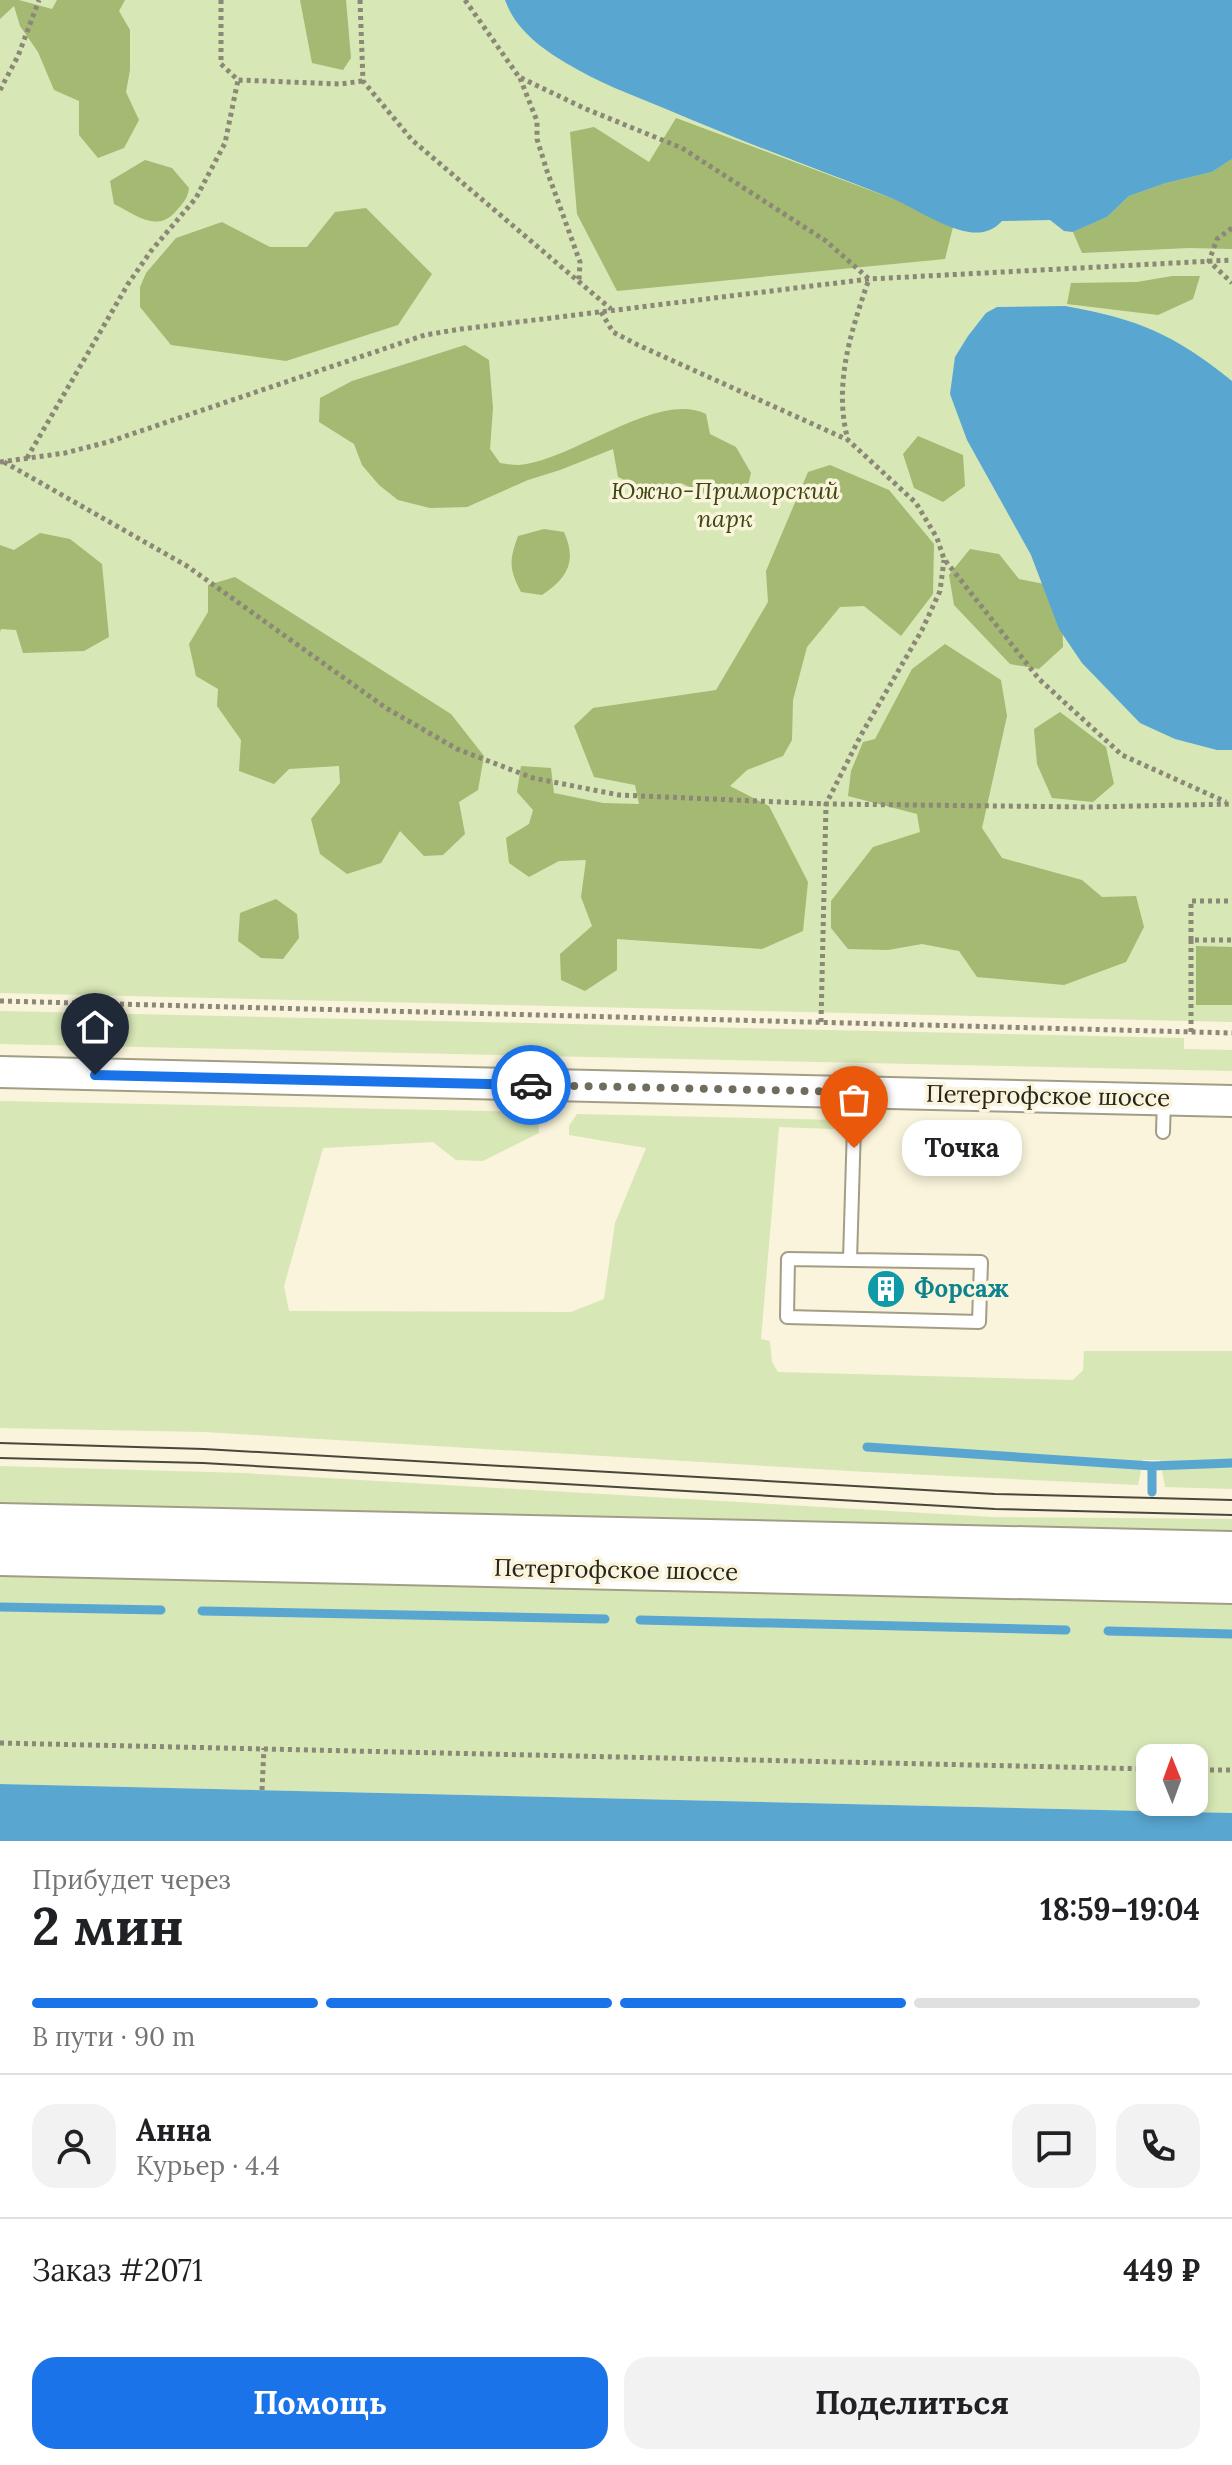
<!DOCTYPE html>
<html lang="ru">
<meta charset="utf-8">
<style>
:root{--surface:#fff;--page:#f2f2f2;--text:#202124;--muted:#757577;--line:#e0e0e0;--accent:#1a73e8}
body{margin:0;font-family:Lora,serif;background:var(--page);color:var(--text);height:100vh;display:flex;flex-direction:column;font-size:30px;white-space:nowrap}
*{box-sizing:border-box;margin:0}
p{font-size:26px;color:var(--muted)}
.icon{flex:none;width:44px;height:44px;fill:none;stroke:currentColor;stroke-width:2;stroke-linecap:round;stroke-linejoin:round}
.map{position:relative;height:1841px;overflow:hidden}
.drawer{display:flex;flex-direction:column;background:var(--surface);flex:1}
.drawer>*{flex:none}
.needle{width:52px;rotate:359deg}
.buttons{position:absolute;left:1136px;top:1744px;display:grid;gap:16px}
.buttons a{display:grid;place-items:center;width:72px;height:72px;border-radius:16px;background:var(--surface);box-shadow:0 4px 12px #0003;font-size:40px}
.pin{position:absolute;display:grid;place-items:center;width:68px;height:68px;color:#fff;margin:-82px -34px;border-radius:50% 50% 50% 0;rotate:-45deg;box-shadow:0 0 8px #0007}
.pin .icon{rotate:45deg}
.courier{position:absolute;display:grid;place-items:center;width:80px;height:80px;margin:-40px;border:6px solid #1a73e8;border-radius:50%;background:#fff;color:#222;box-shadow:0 2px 10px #0007}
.bubble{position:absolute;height:56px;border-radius:24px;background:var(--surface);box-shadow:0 4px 12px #0003;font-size:26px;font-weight:800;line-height:56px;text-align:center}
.headline em{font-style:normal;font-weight:800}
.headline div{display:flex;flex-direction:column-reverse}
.headline{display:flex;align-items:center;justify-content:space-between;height:136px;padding:0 32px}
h1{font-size:52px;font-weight:800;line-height:60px}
.bar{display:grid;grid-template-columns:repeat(4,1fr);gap:12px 8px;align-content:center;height:96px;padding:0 32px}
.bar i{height:10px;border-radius:6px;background:var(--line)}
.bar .current{background:var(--accent)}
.bar p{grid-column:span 4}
.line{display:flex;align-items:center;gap:20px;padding:0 32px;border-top:2px solid var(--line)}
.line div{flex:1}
.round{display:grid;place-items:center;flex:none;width:84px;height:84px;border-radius:24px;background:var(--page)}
.cta{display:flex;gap:16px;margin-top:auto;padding:16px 32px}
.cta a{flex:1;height:92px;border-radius:24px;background:var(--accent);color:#fff;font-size:32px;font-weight:800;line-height:92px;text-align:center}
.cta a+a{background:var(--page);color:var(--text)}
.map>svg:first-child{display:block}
</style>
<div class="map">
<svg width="1232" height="1841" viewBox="0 0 1232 1841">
<rect width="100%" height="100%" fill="#f9f4db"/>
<path fill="#d7e7b5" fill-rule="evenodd" d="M0,0H1232V1022L0,993Z
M0,1011L1184,1038V1049L1232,1050V1071L0,1044Z
M0,1101L538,1112L539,1133L483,1161L456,1160L433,1142L323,1148L284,1286L289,1311L571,1312L604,1299L615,1223L646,1148L569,1135V1126L577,1114L837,1120V1128L833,1129L779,1127L761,1339L770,1341L772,1362L778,1372L1073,1380L1083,1370L1084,1351H1232V1489L1165,1487L1160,1460H1143L1138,1485L867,1472L205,1432L0,1428Z
M0,1466L243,1473L993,1517L1232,1519V1534L0,1507Z
M0,1572L1232,1600V1813L0,1784ZM1150,1758H1194V1802H1150Z"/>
<path fill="#a4b971" d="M0,0H19L52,9L57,0H125L119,11L130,30V70L126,92L139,120L124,148L98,158L79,135V101L54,90L38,52L20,26L14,6L0,19Z
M300,0H346L351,58L343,70L312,63Z
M676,118L899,201L953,227L945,259L617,291L577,214L570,132L594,127L649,162Z
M1232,159V249L1189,248L1082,253L1073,232L1107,217L1129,196L1166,183L1212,172Z
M145,160L172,168L189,188C188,198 183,203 177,210C157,234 137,215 114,204L110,181Z
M366,208L432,274L398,325L286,361L171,345L140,307V287L146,273L176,238L222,222L270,247H307L335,212Z
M1172,276H1200L1193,299L1158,315L1067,304L1071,283L1137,282Z
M465,345L489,360L493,408L490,449L500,463C506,464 513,465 519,465C572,461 658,390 706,414L710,434L736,447L751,473L746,493L720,501L681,483L640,487L618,477L613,449L560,470L528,480L467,507L430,508L398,500L379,485L362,465L354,444L319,422L320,398L352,381Z
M918,436L963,455L965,486L943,502L914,488L903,454Z
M830,465L889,490L934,544L933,594L901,636L864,606L840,607L807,647L793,700L792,740L783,756L747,770L730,786L769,806L808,882L803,931L762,949L617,939V970L585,991L561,980L560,954L592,926L581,897L586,860L559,861L529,877L509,863L506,838L529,824L533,810L517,792L521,766L551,768L554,793L603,803L639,804L635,785L594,777L574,726L593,708L716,690L768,602L766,571L808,472Z
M544,529L564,532C577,561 568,578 542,595L521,592C509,569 509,561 518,536Z
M40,533L70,539L102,564L109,637L84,651L23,653L16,630L1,629L0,632V545L14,550Z
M970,549L999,554L1019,579L1049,585L1062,603L1063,647L1039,669L1010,664L954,605L949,575Z
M235,577L451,714L484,756L478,790L459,802L465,834L443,855L424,856L400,831L381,863L347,874L320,854L311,819L340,783L339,766L289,769L274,784L239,771L241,740L217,706L218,689L196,676L189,644L208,612V585Z
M945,644L1001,680L1007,716L982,828L1002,858L1082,880L1102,897L1136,896L1144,927L1126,962L1064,985L977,977L959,951L922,944L888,950L848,949L831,928V901L873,847L920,832L917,814L848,796L851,771L863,742L875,739L912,669Z
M1060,712L1106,747L1114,784L1093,802L1052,798L1037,764L1034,729Z
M276,899L297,914L299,938L283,959L261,958L238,941L240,913Z
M1196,946L1232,947V1005H1196Z"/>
<path fill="#59a6d1" d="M505,0H1232V159L1212,172L1166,183L1129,196L1107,217L1073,232L1064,231L1050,220L1002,221C993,231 982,234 969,232C940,227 913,206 886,196C812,167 738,140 666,109C632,95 597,82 566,63C540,47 516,30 505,0Z
M1065,306C1138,319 1174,334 1232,381V750H1217L1175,739L1140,723L1082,663L1059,629L1031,555L967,440L950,394L955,357L968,336L986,313L997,307Z
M0,1784L1232,1813V1841H0Z"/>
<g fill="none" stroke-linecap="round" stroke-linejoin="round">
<path stroke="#59a6d1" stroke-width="9" d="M867,1447L1152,1466V1492
M1152,1466L1232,1463
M0,1607L161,1610
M202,1611L605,1619
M640,1620L1066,1630
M1108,1631L1232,1634"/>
<g stroke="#a29e86" stroke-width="16">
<path id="service" d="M1163,1132L1164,1099
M788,1259L981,1262L979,1322L787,1317Z
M850,1260L855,1092"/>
</g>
<g stroke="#a29e86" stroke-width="34">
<path id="tertiary" d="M0,1072L1232,1101"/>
</g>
<g stroke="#a29e86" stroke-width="42">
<path id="primary" d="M0,1523L1232,1551
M0,1556L1232,1584"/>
</g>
<path stroke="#8c8878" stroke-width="5" stroke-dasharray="4 4" stroke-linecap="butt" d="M221,0V64L238,80L340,84L363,81
M360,0L363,81L412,140L611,309
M465,0L519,77L586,109L682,148L826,241L869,279C851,331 833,385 848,440
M520,78L537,121V139L547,171L580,262L579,281
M0,90L18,56L39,0
M1232,228L1217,239L1209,261L1232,283
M601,312L613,332L638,345L848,440L916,503L937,538L944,559L1039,679L1122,755L1226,802
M27,458L128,284L151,251L196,198L225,143L238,80
M0,462L65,453L108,442L425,335L461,329L869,279L1232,260
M4,462L187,566L386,708L457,749L533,778L619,795L826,804L1089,807L1232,804
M1191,940V901H1232
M0,1001L1232,1033
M821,1022L826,804L861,735L922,630L940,591L944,560
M1191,1032V940H1232
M0,1743L1150,1769
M1194,1770H1232
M262,1790L264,1748"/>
<use href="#service" stroke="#fff" stroke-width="12"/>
<use href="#tertiary" stroke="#fff" stroke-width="30"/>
<use href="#primary" stroke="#fff" stroke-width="38"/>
<path stroke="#49463b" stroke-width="2" d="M0,1443L204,1449L995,1494L1232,1500
M0,1458L203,1463L995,1509L1232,1515"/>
</g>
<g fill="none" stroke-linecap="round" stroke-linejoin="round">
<path stroke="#706d5e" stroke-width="8" stroke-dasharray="0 14.4" d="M531,1085L855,1092L854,1148"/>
<path stroke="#1a73e8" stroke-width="10" d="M95,1075L531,1085"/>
</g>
<defs>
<g id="building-disc" transform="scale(2)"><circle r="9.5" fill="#0f9aa8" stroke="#f9f4db"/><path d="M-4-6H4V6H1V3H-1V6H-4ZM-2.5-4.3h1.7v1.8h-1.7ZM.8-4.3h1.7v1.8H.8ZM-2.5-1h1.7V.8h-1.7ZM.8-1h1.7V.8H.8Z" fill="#fff"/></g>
</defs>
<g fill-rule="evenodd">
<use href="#building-disc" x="886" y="1289"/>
</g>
<g text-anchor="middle" stroke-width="7" stroke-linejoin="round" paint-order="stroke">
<g font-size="24" font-style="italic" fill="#3b4813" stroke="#f9f4db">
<text x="725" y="499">Южно-Приморский<tspan x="725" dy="28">парк</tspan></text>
</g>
<g font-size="24" fill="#26241b" stroke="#f9f4db">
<text transform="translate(1048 1096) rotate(1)" y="8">Петергофское шоссе</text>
<text transform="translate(616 1570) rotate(1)" y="8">Петергофское шоссе</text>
</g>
<g font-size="24" font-weight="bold" fill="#0d838f" stroke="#f9f4db" text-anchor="start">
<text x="914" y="1297">Форсаж</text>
</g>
</g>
</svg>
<div class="buttons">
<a><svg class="needle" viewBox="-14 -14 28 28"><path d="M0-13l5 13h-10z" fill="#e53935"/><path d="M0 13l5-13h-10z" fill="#757577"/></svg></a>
</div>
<div class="pin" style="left:854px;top:1148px;background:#ea580c"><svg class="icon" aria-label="bag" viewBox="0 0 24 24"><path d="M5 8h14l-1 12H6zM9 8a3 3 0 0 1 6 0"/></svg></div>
<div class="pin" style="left:95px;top:1075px;background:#1f2937"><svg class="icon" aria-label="home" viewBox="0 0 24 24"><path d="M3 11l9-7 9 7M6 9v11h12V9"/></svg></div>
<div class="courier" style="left:531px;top:1085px"><svg class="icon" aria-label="car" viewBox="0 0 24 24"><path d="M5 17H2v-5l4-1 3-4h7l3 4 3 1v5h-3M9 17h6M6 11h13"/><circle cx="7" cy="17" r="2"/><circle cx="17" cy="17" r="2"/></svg></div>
<div class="bubble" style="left:902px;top:1120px;width:120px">Точка</div>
</div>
<section class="drawer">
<div class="headline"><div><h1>2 мин</h1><p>Прибудет через</p></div><em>18:59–19:04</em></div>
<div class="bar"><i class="current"></i><i class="current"></i><i class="current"></i><i></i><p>В пути · 90 m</p></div>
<div class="line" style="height:144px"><a class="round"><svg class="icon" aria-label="person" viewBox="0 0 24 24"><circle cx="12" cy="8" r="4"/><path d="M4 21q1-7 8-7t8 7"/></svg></a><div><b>Анна</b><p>Курьер · 4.4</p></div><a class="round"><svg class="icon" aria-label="chat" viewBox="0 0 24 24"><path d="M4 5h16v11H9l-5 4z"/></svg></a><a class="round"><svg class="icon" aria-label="phone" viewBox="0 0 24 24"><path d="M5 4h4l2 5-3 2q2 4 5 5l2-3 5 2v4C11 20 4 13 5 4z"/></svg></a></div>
<div class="line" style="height:104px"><div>Заказ #2071</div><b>449 ₽</b></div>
<div class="cta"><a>Помощь</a><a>Поделиться</a></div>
</section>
